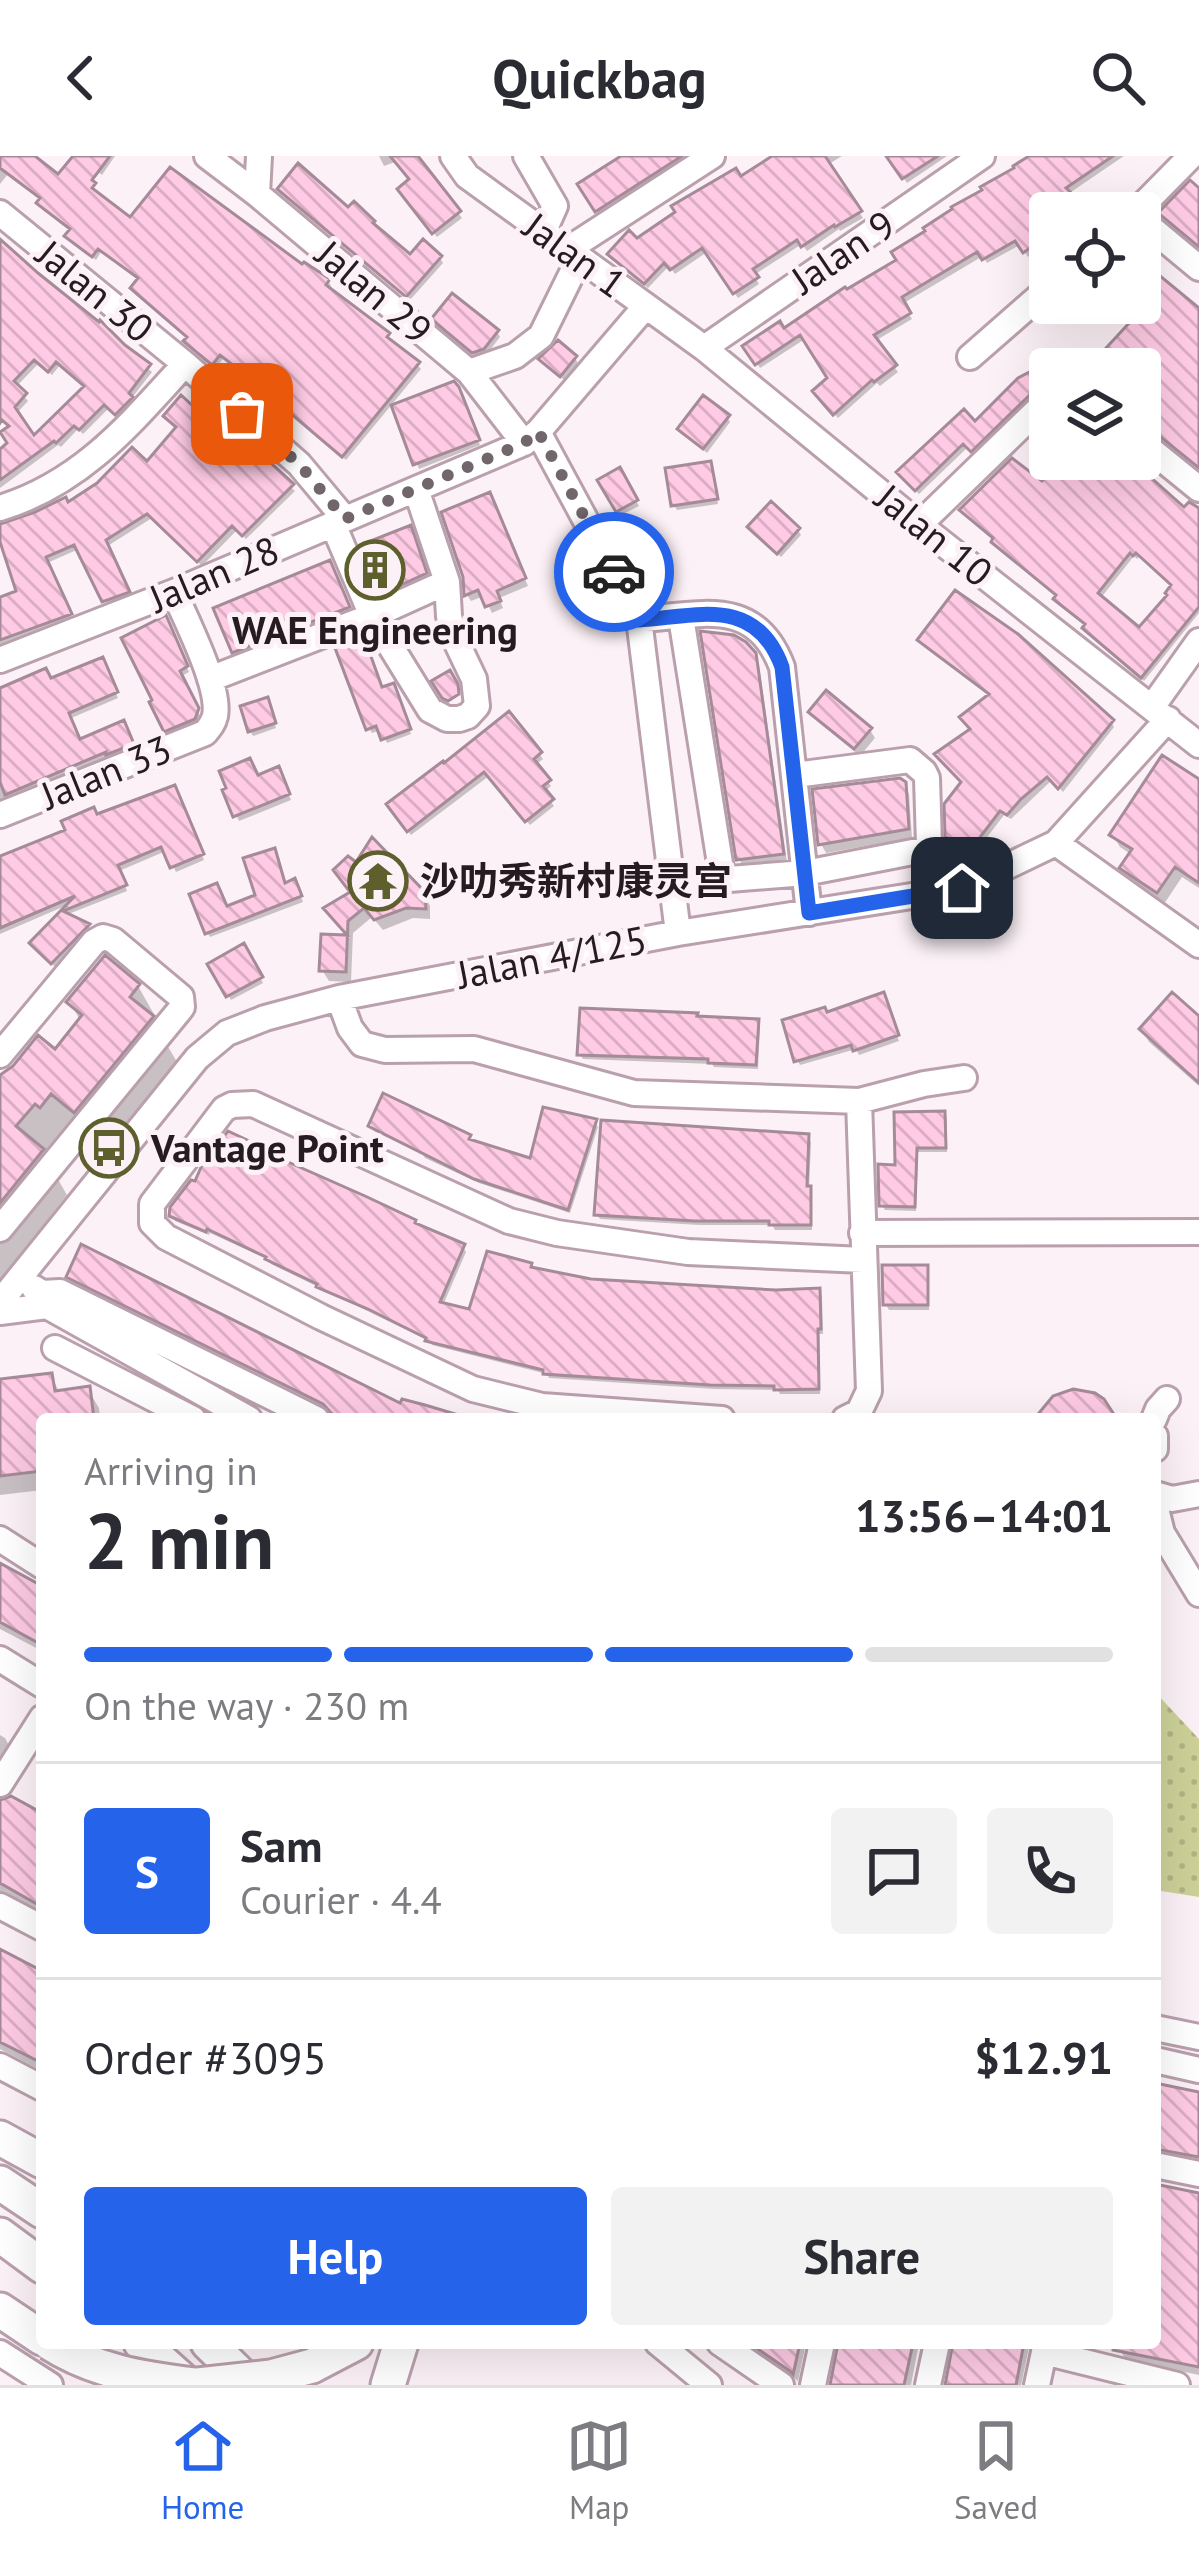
<!DOCTYPE html>
<meta charset="utf-8">
<style>
:root{--surface:#fff;--page:#f2f2f3;--text:#2b2b33;--muted:#7c7c81;--line:#e1e1e2;--accent:#2563eb}
body{margin:0;font-family:"PT Sans","Noto Sans SC",sans-serif;background:var(--page);color:var(--text);height:100vh;display:flex;flex-direction:column;font-size:45px;white-space:nowrap}
*{box-sizing:border-box;margin:0}
p{font-size:39px;color:var(--muted)}
.icon{flex:none;width:66px;height:66px;fill:none;stroke:currentColor;stroke-width:2;stroke-linecap:round;stroke-linejoin:round}
.map{position:relative;flex:1;overflow:hidden}
.sheet{position:absolute;left:36px;top:1257px;width:1125px;height:936px;display:flex;flex-direction:column;background:var(--surface);border-radius:12px;box-shadow:0 12px 48px #0002}
.sheet>*{flex:none}
.buttons{position:absolute;left:1029px;top:36px;display:grid;gap:24px}
.buttons a{display:grid;place-items:center;width:132px;height:132px;border-radius:12px;background:var(--surface);box-shadow:0 12px 48px #0002;font-size:60px}
.pin{position:absolute;display:grid;place-items:center;width:102px;height:102px;color:#fff;margin:-51px;border-radius:24px;box-shadow:0 6px 18px #0006}
.courier{position:absolute;display:grid;place-items:center;width:120px;height:120px;margin:-60px;border:9px solid #2563eb;border-radius:50%;background:#fff;color:#222;box-shadow:0 3px 15px #0007}
.head em{font-style:normal;font-weight:700}
.head div{display:flex;flex-direction:column-reverse}
.head{display:flex;align-items:center;justify-content:space-between;height:204px;padding:0 48px}
h1{font-size:78px;font-weight:700;line-height:90px}
.bar{display:grid;grid-template-columns:repeat(4,1fr);gap:18px 12px;align-content:center;height:144px;padding:0 48px}
.bar i{height:15px;border-radius:9px;background:var(--line)}
.bar .current{background:var(--accent)}
.bar p{grid-column:span 4}
.line{display:flex;align-items:center;gap:30px;padding:0 48px;border-top:3px solid var(--line)}
.line div{flex:1}
.round{display:grid;place-items:center;flex:none;width:126px;height:126px;border-radius:12px;background:var(--page)}
.primary-button{display:flex;gap:24px;margin-top:auto;padding:24px 48px}
.primary-button a{flex:1;height:138px;border-radius:12px;background:var(--accent);color:#fff;font-size:48px;font-weight:700;line-height:138px;text-align:center}
.primary-button a+a{background:var(--page);color:var(--text)}
header{display:flex;justify-content:space-between;align-items:center;height:156px;padding:0 48px;background:var(--surface);font-size:54px;font-weight:700}
.dock{display:flex;justify-content:space-around;align-items:center;height:168px;border-top:3px solid var(--line);background:var(--surface);font-size:33px;color:var(--muted)}
.dock a{display:grid;justify-items:center;gap:6px}
.dock .current{color:var(--accent)}
.map>svg:first-child{display:block}
</style>
<header><svg class="icon" aria-label="back" viewBox="0 0 24 24"><path d="M15 5l-7 7 7 7"/></svg>Quickbag<svg class="icon" aria-label="search" viewBox="0 0 24 24"><circle cx="10" cy="10" r="6"/><path d="M15 15l6 6"/></svg></header>
<div class="map">
<svg width="1199" height="2229" viewBox="0 0 1199 2229">
<defs>
<pattern id="grass-dots" width="8" height="8" patternUnits="userSpaceOnUse" patternTransform="scale(3)"><rect width="8" height="8" fill="#cdd198"/><path d="M2 2h.1M6 6h.1" fill="none" stroke="#b0b383" stroke-width="1.8" stroke-linecap="round"/></pattern>
<pattern id="building-back-hatch" width="6" height="6" patternUnits="userSpaceOnUse" patternTransform="scale(3)"><rect width="6" height="6" fill="#fecae4"/><path d="M-1 5l2 2M0 0l6 6M5-1l2 2" fill="none" stroke="#daadc3"/></pattern>
</defs>
<rect width="100%" height="100%" fill="#fcf1f6"/>
<path fill="url(#grass-dots)" d="M1155,1536L1199,1583V1741L1155,1734Z"/>
<path fill="#0003" fill-rule="evenodd" d="M0,0H30L121,68L303,112L328,125L331,130L328,134L387,179L421,213L346,304L286,253L277,260L259,244L262,232L224,202L215,212L190,190L187,185L189,182L140,124L101,96L96,104L71,86L68,81L72,75L42,53L40,47L42,44L8,18L0,28Z
M78,0H115L102,19Z
M379,0H396L398,5L384,10Z
M411,0L462,62L437,81L404,38L413,25Z
M626,0H679L686,11L603,65L581,29Z
M778,0H842L829,8L863,62L840,75L839,73L807,95L802,88L754,119L759,128L738,142L707,96L675,118L669,110L648,132L614,104L611,98L637,86Z
M889,0H947L907,27Z
M1034,0H1124L1068,38L1088,57H1050V85L1028,101L1020,89L987,107L983,100L902,148L912,163L875,185L898,216L880,230L877,227L838,262L819,241L830,223L805,183L760,212L746,191L784,176L900,106Z
M280,33L410,102H440L443,107L410,144Z
M0,83L152,216L131,243L134,248L119,262L108,253L83,278L78,273L61,291L58,289L0,332V297L11,288V272L0,262ZM38,208L52,219L60,209L86,232L34,284L16,258L28,245L16,231Z
M438,168L497,176L500,181L487,198L477,201Z
M575,202L578,207L564,224L545,208Z
M1040,214L1050,232L975,299L967,292L919,338L903,322L975,269Z
M461,239L480,289L419,313L394,250Z
M200,247L295,335L246,383L237,374L202,410L152,362L106,391L130,442L108,450L79,393L47,407L72,464L0,491V444L20,436L0,370L68,350L148,310L178,273L167,261L194,254Z
M727,261L730,266L707,297L680,273Z
M1050,269V292L1039,280Z
M1062,303H1126L1184,355L1199,356V457L1144,525L1089,478L1088,470L1059,448L1056,443L1058,441L994,386L1065,306ZM1134,400L1137,403L1140,400L1173,431L1140,476L1100,443Z
M710,308L718,348L677,354L674,349Z
M619,315L639,350L621,359L601,325Z
M492,347L528,430L499,442L503,452L492,457L484,440L471,445L467,439L466,420Z
M751,372L798,374L801,379L781,401Z
M412,378L427,423L386,442L383,437Z
M332,413L350,456L237,500L234,495Z
M165,463L189,516L180,521L200,560L197,568L169,579L153,547Z
M920,485L1111,566L1114,571L1063,636L1052,624L1011,663L1004,659L972,701L952,685L948,679L964,628L973,574L991,540L923,490Z
M754,498L759,509L787,706L744,712L739,703Z
M101,504L118,542L69,563L79,587L126,573L134,593L112,602L111,600L0,648V536L50,526Z
M382,534L396,536L411,578L387,587L381,574L372,577L369,572Z
M269,550L276,572L253,580L250,575Z
M812,556L870,574L875,582L860,600L817,565Z
M508,559L543,603L535,609L551,630L544,636L554,650L530,669L489,620L411,679L392,654Z
M281,619L291,644L239,665L226,635L257,623Z
M1199,627V732L1182,721L1164,748L1130,724L1123,712L1132,699L1120,691L1113,679Z
M904,628L909,638L912,682L826,697L821,688Z
M177,638L204,704L176,716L166,695L119,715L127,735L66,759L88,770L91,775L55,811L33,788L72,747L0,778V704L97,661Z
M285,730L297,731L303,746L210,781L207,776L226,754Z
M423,737L430,750V763L413,762L383,774L372,761L353,777L351,826L329,825L322,814L324,781L350,782L327,753Z
M243,791L263,827L231,844L211,809Z
M138,830L163,874L160,877L177,906L100,999L77,980L48,1006L67,1039L0,1124V925L55,897L81,866L70,846Z
M885,845L899,885L859,899L856,893L800,909L797,904Z
M698,863L757,866L760,871L758,913L714,911L712,908L583,903L580,898Z
M1199,864V930L1149,886L1142,873Z
M944,958L947,963V996H918L916,1055L885,1054L882,1049L898,1012Z
M595,966L598,971L570,1057L479,1027L425,1002L422,997L374,975L371,969L469,981L472,987L532,1005Z
M807,981L811,986L809,1033L812,1038V1074H775L772,1069H699L600,1063L597,1058Z
M263,998L418,1072L463,1091L466,1096L443,1149L471,1156L530,1109L533,1114L590,1126L776,1137L819,1135L822,1140L823,1178H819L820,1238H780L778,1234L714,1233L549,1222L547,1218L432,1189L429,1185L271,1108L269,1104L210,1077L209,1079L175,1065L172,1059Z
M926,1112L929,1117V1154H889L886,1149Z
M69,1121L375,1263H339L329,1253L72,1126Z
M51,1220L60,1237L88,1234L99,1252L100,1263H42V1334L0,1339V1226Z
M0,1411L42,1434V1495L0,1473Z
M0,1579L5,1582L13,1597L0,1624Z
M0,1647L42,1661V1758L0,1735Z
M0,1797L42,1818V1915L0,1893Z
M1155,1930L1199,1939V2008L1155,2000Z
M1155,2030L1199,2040V2219L1126,2204L1120,2194L1121,2187H1155Z
M745,2187H806L798,2225Z
M840,2187H919L911,2229H833Z
M956,2187H1030L1021,2229H947Z"/>
<path fill="url(#building-back-hatch)" stroke="#a58b98" stroke-width="3" fill-rule="evenodd" d="M0,0H35L58,18L73,0H110L92,24L96,27L92,32L130,61L170,11L302,108L304,106L330,123L326,129L390,177L387,181L420,206L342,301L282,250L277,256H272L252,239L260,230L220,199L212,209L183,185L187,181L130,132L138,122L98,93L92,101L64,80L70,73L36,47L40,42L0,12Z
M390,0H418L461,55L432,78L397,33L409,23Z
M621,0H682L595,56L577,28Z
M772,0H825L862,55L835,71L834,69L801,91L797,84L753,113L759,121L733,138L702,92L670,114L664,107L644,128L607,98L629,74L637,82L675,56L671,50L736,12L741,20Z
M886,0H938L902,23Z
M1029,0H1113L1066,32L1093,57H1050V78L1023,97L1015,85L982,104L977,96L902,141L911,157L874,179L897,209L874,226L872,224L833,259L812,235L827,222L800,179L755,209L742,190L780,165L784,172L845,131L847,133L896,104L891,96L925,75L923,72L952,53L951,51L982,34L980,31L1014,12L1013,10Z
M298,7L348,51L354,45L375,65L373,67L410,98L423,83L442,100L406,141L277,33Z
M1190,24L1199,32V91L1158,57Z
M0,83L38,117L99,166L100,164L125,189L151,208L129,237L133,241L115,259L104,249L79,274L74,270L56,287L54,285L0,324V293L7,287L0,276L9,270L2,264L0,267ZM34,204L48,216L56,206L84,230L34,279L15,251L27,237L14,225Z
M1140,84L1153,96L1143,106L1199,152V312L1148,271L1155,262L1140,251V213H1104L1095,204L1131,165L1125,160L1136,147H1140Z
M452,137L499,174L484,193L472,197L431,163Z
M558,184L577,200L560,221L538,203Z
M1041,210L1050,226L1039,230L971,296L963,288L915,335L896,316L964,253L975,265L1018,222Z
M454,225L459,231L480,284L413,309L391,249Z
M181,239L193,250L199,242L294,328L242,380L232,370L197,406L147,358L106,384L130,436L102,446L74,389L46,401L72,458L0,484V441L16,435L0,386V368L35,356L66,341L68,346L97,327L132,291L147,305L176,271L163,260Z
M703,239L730,259L703,293L677,273Z
M1012,302L1042,325L1064,303H1130L1184,351L1189,346L1199,352V451L1141,522L1082,472L1085,468L1053,443L1056,439L991,386L993,382L959,354ZM1130,397L1133,400L1136,397L1171,429L1165,437L1167,439L1139,471L1098,437Z
M711,305L718,343L671,350L665,312Z
M620,311L638,344L616,356L597,324Z
M490,336L526,422L497,435L501,445L485,451L478,434L464,440L463,421L441,356Z
M771,345L800,372L777,398L747,371Z
M411,369L427,417L381,438L360,389Z
M330,404L350,451L232,497L213,452Z
M955,434L1018,478L1114,564L1058,633L1047,621L1021,643L1007,659L1000,655L968,697L945,680L944,648L961,626L934,598L970,573L959,561L989,538L917,484Z
M166,459L188,510L180,515L199,552L195,563L164,576L149,546L152,544L121,482Z
M700,475L734,479L746,486L756,497L784,698L736,704Z
M364,481L382,531L394,527L411,573L381,584L376,570L366,574L335,492Z
M103,501L118,536L69,557L80,583L124,564L134,588L106,599V596L5,639L0,626V532L46,512L51,522Z
M450,514L458,528L459,538L448,545L442,542L431,525Z
M826,534L872,572L854,593L808,556Z
M268,541L276,567L248,576L240,550Z
M509,555L542,596L534,603L551,624L543,630L554,643L525,666L484,616L407,676L386,648L443,605L444,607Z
M1162,599L1199,623V727L1175,711L1157,737L1119,712L1132,693L1109,679Z
M250,602L258,619L279,610L290,638L233,661L222,634L226,632L219,615Z
M900,622L906,626L909,673L818,689L812,633Z
M175,629L204,698L170,712L161,691L118,709L127,729L63,755L90,768L51,808L29,787L75,740L0,772V700L65,674L61,665L94,651L97,658Z
M372,681L425,736L426,753L406,752L374,764L364,752L348,765L346,816L319,815L321,778L347,779L323,752L350,736L333,714L348,700L356,706Z
M275,692L285,727L295,722L302,740L205,778L189,738L217,727L227,750L255,739L243,702Z
M244,787L263,821L226,841L207,808Z
M105,799L140,828L130,841L154,860L74,957L51,938L40,952L35,948L16,970L44,993L0,1047V919L13,910L38,879L55,893L82,859L66,846Z
M884,836L899,879L853,895L851,889L794,906L782,864L825,851L827,856Z
M1172,836L1199,860V927L1139,873Z
M580,852L698,857L697,860L759,863L756,909L708,907V903L577,899Z
M383,937L471,979L469,983L530,1002L543,951L597,963L568,1054L474,1023L368,970Z
M945,955L946,992H917L915,1051L879,1050L878,1008L895,1009L894,956Z
M601,964L809,978L807,1030H811V1069H769V1065H695L594,1059Z
M228,975L262,991L261,994L365,1040L416,1064L415,1067L465,1088L440,1146L469,1153L487,1095L532,1107L531,1111L591,1123L776,1134L820,1132L821,1173H818L819,1233L774,1234V1230L710,1229L543,1218V1214L425,1185L426,1182L368,1153L316,1131L317,1128L265,1103L266,1101L207,1073L206,1076L169,1060L170,1051L191,1024L195,1025L202,1009Z
M81,1088L400,1247L402,1243L425,1249L459,1259V1263H342L331,1257L323,1248L66,1121Z
M882,1109H928V1149H883Z
M52,1217L55,1235L90,1230L94,1263H42V1315L0,1320V1223Z
M1073,1233L1095,1237L1104,1243L1117,1263H1034L1053,1240Z
M0,1407L42,1430V1489L0,1466Z
M11,1640L42,1657V1751L0,1727V1644Z
M0,1793L42,1815V1907L0,1886Z
M1155,1927L1199,1936V2001L1155,1993Z
M1155,2028L1199,2037V2211L1113,2194V2187H1155Z
M749,2187H800L793,2219L790,2215Z
M838,2187H913L904,2229H830Z
M953,2187H1024L1016,2229H945Z"/>
<g fill="none" stroke-linecap="round" stroke-linejoin="round">
<g stroke="#baa0ad" stroke-width="30">
<path id="minor" d="M207,0L257,38L469,216L524,287
M453,0L467,20L704,192L931,378L1199,589
M526,0L555,50L543,77
M257,38L259,0
M0,57L185,208L299,308L345,363
M1135,57L1191,0
M1140,63L1199,112
M567,94L712,0
M704,192L982,0
M970,201L1050,131
M469,216L515,200L541,180L579,103
M538,276L639,463L678,777
M1140,285L1199,333
M0,352C82,327 130,268 185,208
M333,368L372,460L430,554L447,563H459L468,560L477,550L474,523L454,481L449,460L447,426L416,333
M920,368L1050,242
M681,461L722,720L729,723L805,717L923,694L929,689L927,622L924,616L910,604L795,619
M639,463C699,460 755,439 782,511L809,757
M0,504L174,436L524,287L538,276L645,151
M210,523L372,460L447,426
M1152,551L1199,485
M0,659L205,577C210,571 213,568 215,560C221,532 186,464 174,436
M1056,687L1199,789
M339,842L350,872L362,888L385,894L474,893L634,937L859,945L924,928L964,922
M0,899L94,786L103,781L113,784L181,841L182,851L179,855L0,1073
M862,1077L1199,1076
M34,1132L42,1137L47,1150L249,1263
M42,1137L60,1136L316,1263
M0,1146L197,902L227,877L265,862L339,842L678,777L962,732L1056,687L1168,563
M0,1156L47,1150
M55,1192L193,1263
M722,1263L542,1250L473,1233L321,1161L166,1081L152,1067V1048L224,953L232,949L253,948L509,1065L557,1077L688,1096L863,1104
M845,1263L859,1256L869,1235L859,945
M1154,1263L1158,1253L1167,1243
M1155,1280V1293
M1155,1338L1172,1343L1199,1338
M1155,1349L1162,1377L1199,1438
M0,1383L42,1410
M0,1503L42,1529
M0,1628L42,1562
M0,1750L42,1772
M1155,1872L1199,1881
M1155,1904L1199,1914
M0,1910L42,1932
M1155,2009L1199,2018
M658,2187L709,2229
M720,2187L781,2229
M1044,2196L1177,2229
M0,2197L50,2229
M813,2229L822,2187
M928,2229L937,2187
M1037,2229L1046,2187"/>
</g>
<g stroke="#baa0ad" stroke-width="39">
<path id="highway" d="M0,1982L42,2005
M0,2027L42,2055
M0,2079L42,2110
M0,2154L42,2182
M141,2187L188,2229
M208,2187L251,2229
M312,2210L356,2187
M388,2229L401,2187"/>
</g>
<use href="#minor" stroke="#fff" stroke-width="24"/>
<use href="#highway" stroke="#fff" stroke-width="33"/>
<g stroke="#baa0ad" stroke-width="39" stroke-linecap="butt">
<path id="highway-bridge" d="M50,2187C94,2215 143,2223 194,2229
M198,2229L271,2221L312,2210"/>
</g>
<use href="#highway-bridge" stroke="#fff" stroke-width="33"/>
</g>
<g fill="none" stroke-linecap="round" stroke-linejoin="round">
<path stroke="#70666b" stroke-width="12" stroke-dasharray="0 21.6" d="M242,258L299,308L345,363L524,287L538,275L614,416"/>
<path stroke="#2563eb" stroke-width="15" d="M614,416L639,464C699,460 756,440 782,511L809,757L962,732"/>
</g>
<defs>
<g id="building-ring" transform="scale(3)"><circle r="9.5" fill="#fcf1f6" stroke="#5d5f2d" stroke-width="1.5"/><path d="M-4-6H4V6H1V3H-1V6H-4ZM-2.5-4.3h1.7v1.8h-1.7ZM.8-4.3h1.7v1.8H.8ZM-2.5-1h1.7V.8h-1.7ZM.8-1h1.7V.8H.8Z" fill="#5d5f2d"/></g>
<g id="temple-ring" transform="scale(3)"><circle r="9.5" fill="#fcf1f6" stroke="#5d5f2d" stroke-width="1.5"/><path d="M0-6L5-2H3V0L6.5 2.5H4V6H1.5V3h-3V6H-4V2.5H-6.5L-3 0V-2H-5Z" fill="#5d5f2d"/></g>
<g id="bus-ring" transform="scale(3)"><circle r="9.5" fill="#fcf1f6" stroke="#5d5f2d" stroke-width="1.5"/><path d="M-5-6H5V4H4V6H2V4H-2V6H-4V4H-5ZM-3.5-4V0h7V-4ZM-3.5 1.2v1.5H-2V1.2ZM2 1.2v1.5H3.5V1.2Z" fill="#5d5f2d"/></g>
</defs>
<g fill-rule="evenodd">
<use href="#building-ring" x="375" y="414"/>
<use href="#temple-ring" x="378" y="725"/>
<use href="#bus-ring" x="109" y="992"/>
</g>
<g text-anchor="middle" stroke-width="10" stroke-linejoin="round" paint-order="stroke">
<g font-size="39" fill="#251b20" stroke="#fcf1f6">
<text transform="translate(843 96) rotate(-34)" y="14">Jalan 9</text>
<text transform="translate(575 99) rotate(36)" y="14">Jalan 1</text>
<text transform="translate(95 135) rotate(39)" y="14">Jalan 30</text>
<text transform="translate(374 136) rotate(40)" y="14">Jalan 29</text>
<text transform="translate(934 379) rotate(39)" y="14">Jalan 10</text>
<text transform="translate(214 418) rotate(-23)" y="14">Jalan 28</text>
<text transform="translate(106 616) rotate(-22)" y="14">Jalan 33</text>
<text transform="translate(552 801) rotate(-11)" y="14">Jalan 4/125</text>
</g>
<g font-size="39" font-weight="bold" fill="#251b20" stroke="#fcf1f6" text-anchor="start">
<text x="375" y="488" text-anchor="middle">WAE Engineering</text>
<text x="420" y="739">沙叻秀新村康灵宫</text>
<text x="151" y="1006">Vantage Point</text>
</g>
</g>
</svg>
<div class="buttons">
<a><svg class="icon" aria-label="locate" viewBox="0 0 24 24"><circle cx="12" cy="12" r="6"/><path d="M12 2v4M12 18v4M2 12h4M18 12h4"/></svg></a>
<a><svg class="icon" aria-label="layers" viewBox="0 0 24 24"><path d="M12 4l9 5-9 5-9-5zM3 14l9 5 9-5"/></svg></a>
</div>
<div class="pin" style="left:242px;top:258px;background:#ea580c"><svg class="icon" aria-label="bag" viewBox="0 0 24 24"><path d="M5 8h14l-1 12H6zM9 8a3 3 0 0 1 6 0"/></svg></div>
<div class="pin" style="left:962px;top:732px;background:#1f2937"><svg class="icon" aria-label="home" viewBox="0 0 24 24"><path d="M3 11l9-7 9 7M6 9v11h12V9"/></svg></div>
<div class="courier" style="left:614px;top:416px"><svg class="icon" aria-label="car" viewBox="0 0 24 24"><path d="M5 17H2v-5l4-1 3-4h7l3 4 3 1v5h-3M9 17h6M6 11h13"/><circle cx="7" cy="17" r="2"/><circle cx="17" cy="17" r="2"/></svg></div>
<section class="sheet">
<div class="head"><div><h1>2 min</h1><p>Arriving in</p></div><em>13:56–14:01</em></div>
<div class="bar"><i class="current"></i><i class="current"></i><i class="current"></i><i></i><p>On the way · 230 m</p></div>
<div class="line" style="height:216px"><b class="round" style="background:var(--accent);color:#fff">S</b><div><b>Sam</b><p>Courier · 4.4</p></div><a class="round"><svg class="icon" aria-label="chat" viewBox="0 0 24 24"><path d="M4 5h16v11H9l-5 4z"/></svg></a><a class="round"><svg class="icon" aria-label="phone" viewBox="0 0 24 24"><path d="M5 4h4l2 5-3 2q2 4 5 5l2-3 5 2v4C11 20 4 13 5 4z"/></svg></a></div>
<div class="line" style="height:156px"><div>Order #3095</div><b>$12.91</b></div>
<div class="primary-button"><a>Help</a><a>Share</a></div>
</section>
</div>
<nav class="dock">
<a class="current"><svg class="icon" aria-label="home" viewBox="0 0 24 24"><path d="M3 11l9-7 9 7M6 9v11h12V9"/></svg>Home</a>
<a><svg class="icon" aria-label="map" viewBox="0 0 24 24"><path d="M3 6l6-2 6 2 6-2v14l-6 2-6-2-6 2zM9 4v14M15 6v14"/></svg>Map</a>
<a><svg class="icon" aria-label="saved" viewBox="0 0 24 24"><path d="M7 4h10v16l-5-4-5 4z"/></svg>Saved</a>
</nav>
